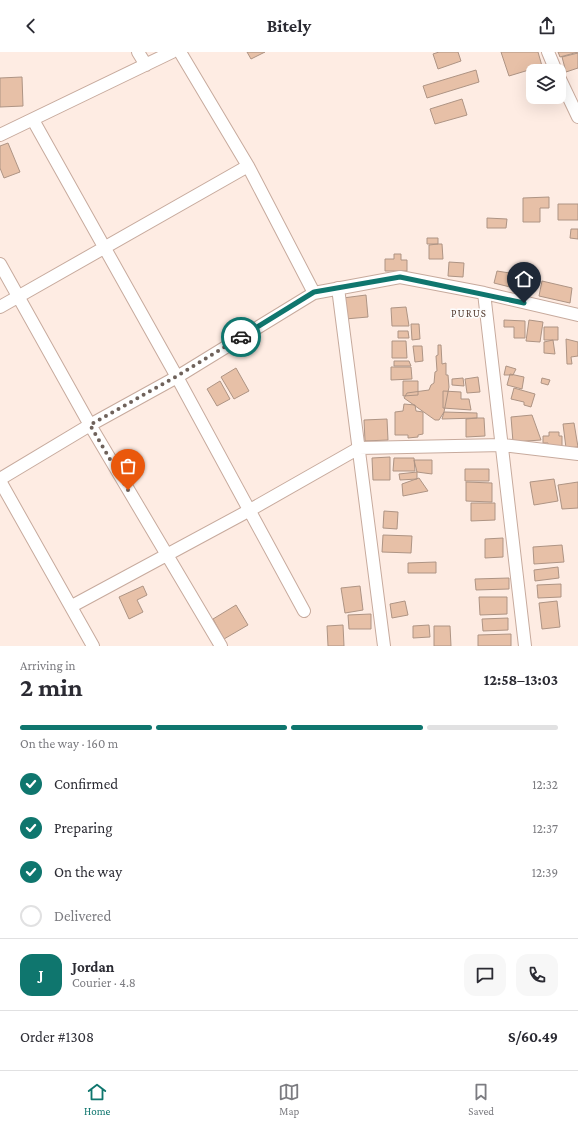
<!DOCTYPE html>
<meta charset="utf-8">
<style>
:root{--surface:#fff;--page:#f7f7f7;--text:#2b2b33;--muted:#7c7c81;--line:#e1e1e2;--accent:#0f766e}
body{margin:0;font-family:"Crimson Pro",serif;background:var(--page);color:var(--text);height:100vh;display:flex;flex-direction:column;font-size:15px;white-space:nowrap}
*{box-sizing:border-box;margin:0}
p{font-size:13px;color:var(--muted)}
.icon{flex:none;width:22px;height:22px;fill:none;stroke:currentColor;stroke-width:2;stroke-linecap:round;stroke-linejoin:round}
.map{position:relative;height:594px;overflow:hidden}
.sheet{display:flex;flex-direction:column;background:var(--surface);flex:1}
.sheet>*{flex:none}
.buttons{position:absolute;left:526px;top:12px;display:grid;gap:8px}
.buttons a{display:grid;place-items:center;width:40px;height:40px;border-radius:8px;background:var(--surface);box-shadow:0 4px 16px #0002;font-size:20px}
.pin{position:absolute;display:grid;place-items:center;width:34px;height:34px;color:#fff;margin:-41px -17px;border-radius:50% 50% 50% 0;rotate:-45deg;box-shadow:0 0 4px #0007}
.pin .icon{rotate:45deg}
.courier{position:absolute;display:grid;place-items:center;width:40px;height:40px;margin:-20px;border:3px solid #0f766e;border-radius:50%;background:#fff;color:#222;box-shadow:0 1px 5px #0007}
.headline em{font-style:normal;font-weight:700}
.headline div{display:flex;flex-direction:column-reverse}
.headline{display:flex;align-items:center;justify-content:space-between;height:68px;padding:0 20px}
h1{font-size:26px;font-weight:700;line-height:30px}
.bar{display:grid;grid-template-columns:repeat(4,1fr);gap:6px 4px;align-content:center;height:48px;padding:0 20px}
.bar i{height:5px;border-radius:3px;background:var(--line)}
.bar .on{background:var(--accent)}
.bar p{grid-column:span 4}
.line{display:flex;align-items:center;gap:10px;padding:0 20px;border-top:1px solid var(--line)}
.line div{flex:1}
.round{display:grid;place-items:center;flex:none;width:42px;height:42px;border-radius:12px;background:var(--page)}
ol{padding:0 20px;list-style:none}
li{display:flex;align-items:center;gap:12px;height:44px}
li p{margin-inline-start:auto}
li .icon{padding:4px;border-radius:50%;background:var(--accent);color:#fff;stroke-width:4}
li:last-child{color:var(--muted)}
li i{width:22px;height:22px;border:2px solid var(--line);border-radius:50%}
header{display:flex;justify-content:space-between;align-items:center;height:52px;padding:0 20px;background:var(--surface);font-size:18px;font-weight:700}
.dock{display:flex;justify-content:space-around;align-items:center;height:56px;border-top:1px solid var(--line);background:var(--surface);font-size:11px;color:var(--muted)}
.dock a{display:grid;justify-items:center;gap:2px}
.dock .on{color:var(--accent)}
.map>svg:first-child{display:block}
</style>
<header><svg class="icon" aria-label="back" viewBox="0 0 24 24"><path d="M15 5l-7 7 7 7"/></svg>Bitely<svg class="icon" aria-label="share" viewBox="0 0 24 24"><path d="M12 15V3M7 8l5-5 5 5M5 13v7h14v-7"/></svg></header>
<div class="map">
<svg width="578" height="594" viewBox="0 0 578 594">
<rect width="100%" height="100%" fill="#feece3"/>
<path fill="#e7c0a7" stroke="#ae9484" d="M247,0H265L251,7Z
M439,0H458L461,9L438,17L433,2Z
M501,0H538L542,14L509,24Z
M558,0H578L560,5Z
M578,1V16L566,20L562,5Z
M476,18L479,30L427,46L423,34Z
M22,25L23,54L0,55V26Z
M462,47L467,63L435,72L430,57Z
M8,91L20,120L4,126L0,116V94Z
M549,145V156H540V170H523V146Z
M558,152H578V168H558Z
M487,166L507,167L506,176H487Z
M571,177H578V187L570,186Z
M427,186H438V192H427Z
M438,192H442L443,207H429V193Z
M394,202H401V208H407V219H385V207H394Z
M449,210L464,211L463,225L448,224Z
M520,214H534V240H521Z
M497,219L516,222L514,236L494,231Z
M542,229L572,236L570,251L539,244Z
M366,243L368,265L345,267L343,246Z
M406,255L409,274H392L391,256Z
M504,268L525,269V286H514V275H504Z
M529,268L543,270L540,290L526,289Z
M411,272H419L420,287L412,288Z
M544,275H558V288H544Z
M398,279H408L409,286H398Z
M566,287L578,290V304L571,305L572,312H567Z
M553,288L555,302L544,301V290Z
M392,289H406L407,306H392Z
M438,293H441L442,312L446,311V323H448L449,335L444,360L439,368H435L404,346L407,341L429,338L431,333L434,331L435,320L437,319L436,304L438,303Z
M413,294H422L423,309L415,310Z
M394,309H409L411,314H394Z
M506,314L516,317L513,323H504Z
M391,315H411L412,327L391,328Z
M236,316L249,339L234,347L221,325Z
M510,322L524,325L522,337L507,333Z
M478,325L480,340L467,341L465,327Z
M463,326L464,334L452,333V327Z
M542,326L550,328L548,333L541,331Z
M220,329L230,347L217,354L207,337Z
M403,329H418V343L403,344Z
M514,336L535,342L531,355L524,353V350L511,347Z
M443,339L461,340V347H469L471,358L443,356Z
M404,352L415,353L416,359L423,360V382L418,383V385L408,386V383H395V360L403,359Z
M444,360L477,361V366L442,367Z
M532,363L541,388L513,390L511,365Z
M477,366H484L485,384L466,385V367Z
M387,367L388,388L365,389L364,368Z
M574,371L578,395L566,396L563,372Z
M549,380H559V384H562V394H548V391H543V384H549Z
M390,405V428H373L372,406Z
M394,406H414L415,419H393Z
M414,408H432V422L417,420Z
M465,417H489V429H465Z
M417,420V427L400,428L399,422Z
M419,426L428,439L403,444L402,432Z
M554,427L558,449L534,453L530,430Z
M466,430L492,431V450L466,449Z
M578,430V456L562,457L558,433Z
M471,451H495V468L471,469Z
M384,459L398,460L397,477L383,476Z
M383,483L412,484L411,501L382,500Z
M503,486V505L485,506V487Z
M562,493L564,510L534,512L533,495Z
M436,510V521H408V511Z
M558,515L559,526L535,529L534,518Z
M509,526V537L476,538L475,527Z
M561,532V545L538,546L537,533Z
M143,534L147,543L137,548L143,560L129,567L119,545Z
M360,534L363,558L345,561L341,536Z
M479,545H507V562L480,563Z
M405,549L408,563L392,566L390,552Z
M557,549L560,575L542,577L539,551Z
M236,553L248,573L224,587L213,567Z
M371,562V577H349L348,563Z
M508,566V578L483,579L482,567Z
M343,573L344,594H328L327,574Z
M429,573L430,585L413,586V574Z
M434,574H450L451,594H434Z
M511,582V594H478V583Z"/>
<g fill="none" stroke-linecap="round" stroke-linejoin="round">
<g stroke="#c7aa9d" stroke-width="14">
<path id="street" d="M138,0L146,13
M180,0L248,114L314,241
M548,0L556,19
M559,25L578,65
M33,68L177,325L304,559
M0,83L172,0
M0,212L90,373L221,594
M338,236L384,594
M484,241L525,594
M0,255L248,114
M0,427L90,373L177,325L314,241L400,225L484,241L578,263
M0,429L93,594
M72,554L250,458L359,396L503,393L578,402"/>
</g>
<use href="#street" stroke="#fff" stroke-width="12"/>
</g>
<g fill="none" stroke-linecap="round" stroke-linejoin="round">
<path stroke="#6f625b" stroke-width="4" stroke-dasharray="0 7.2" d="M128,438L90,373L177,324L241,285"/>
<path stroke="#0f766e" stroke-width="5" d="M241,285L314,240L400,225L524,251"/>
</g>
<g text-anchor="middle" stroke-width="3" stroke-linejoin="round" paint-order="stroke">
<g font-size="11" letter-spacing="1" fill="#573f34" stroke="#fdfdfd">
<text x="469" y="265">PURUS</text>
</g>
</g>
</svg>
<div class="buttons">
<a><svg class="icon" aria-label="layers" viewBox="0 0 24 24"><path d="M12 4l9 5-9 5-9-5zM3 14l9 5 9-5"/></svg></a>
</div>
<div class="pin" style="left:128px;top:438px;background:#ea580c"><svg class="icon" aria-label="bag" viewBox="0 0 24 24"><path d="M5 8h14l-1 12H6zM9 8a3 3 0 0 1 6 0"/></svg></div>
<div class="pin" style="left:524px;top:251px;background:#1f2937"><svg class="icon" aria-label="home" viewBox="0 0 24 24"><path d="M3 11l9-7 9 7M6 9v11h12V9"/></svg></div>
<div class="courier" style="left:241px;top:285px"><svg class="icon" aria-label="car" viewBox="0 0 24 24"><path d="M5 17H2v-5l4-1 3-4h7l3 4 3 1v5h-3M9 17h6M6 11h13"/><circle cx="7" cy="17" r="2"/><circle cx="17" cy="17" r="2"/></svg></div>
</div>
<section class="sheet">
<div class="headline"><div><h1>2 min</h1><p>Arriving in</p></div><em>12:58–13:03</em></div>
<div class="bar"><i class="on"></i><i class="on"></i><i class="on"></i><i></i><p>On the way · 160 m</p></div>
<ol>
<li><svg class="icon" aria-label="check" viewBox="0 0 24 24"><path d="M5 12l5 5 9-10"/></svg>Confirmed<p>12:32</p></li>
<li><svg class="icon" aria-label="check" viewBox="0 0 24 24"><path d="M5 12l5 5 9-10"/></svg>Preparing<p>12:37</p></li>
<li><svg class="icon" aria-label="check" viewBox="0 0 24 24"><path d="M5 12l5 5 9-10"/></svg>On the way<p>12:39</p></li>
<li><i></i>Delivered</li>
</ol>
<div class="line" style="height:72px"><b class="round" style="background:var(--accent);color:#fff">J</b><div><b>Jordan</b><p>Courier · 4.8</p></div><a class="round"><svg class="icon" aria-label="chat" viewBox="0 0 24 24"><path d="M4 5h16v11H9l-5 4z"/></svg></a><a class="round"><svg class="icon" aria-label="phone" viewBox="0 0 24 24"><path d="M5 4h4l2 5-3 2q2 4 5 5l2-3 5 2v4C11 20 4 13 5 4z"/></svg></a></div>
<div class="line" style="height:52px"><div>Order #1308</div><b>S/60.49</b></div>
</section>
<nav class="dock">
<a class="on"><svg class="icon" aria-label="home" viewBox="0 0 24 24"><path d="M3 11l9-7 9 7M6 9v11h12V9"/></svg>Home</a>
<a><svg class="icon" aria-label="map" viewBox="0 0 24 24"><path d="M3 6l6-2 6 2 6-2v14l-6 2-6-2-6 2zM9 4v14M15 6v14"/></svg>Map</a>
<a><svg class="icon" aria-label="saved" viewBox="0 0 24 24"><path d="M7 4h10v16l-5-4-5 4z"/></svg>Saved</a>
</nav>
